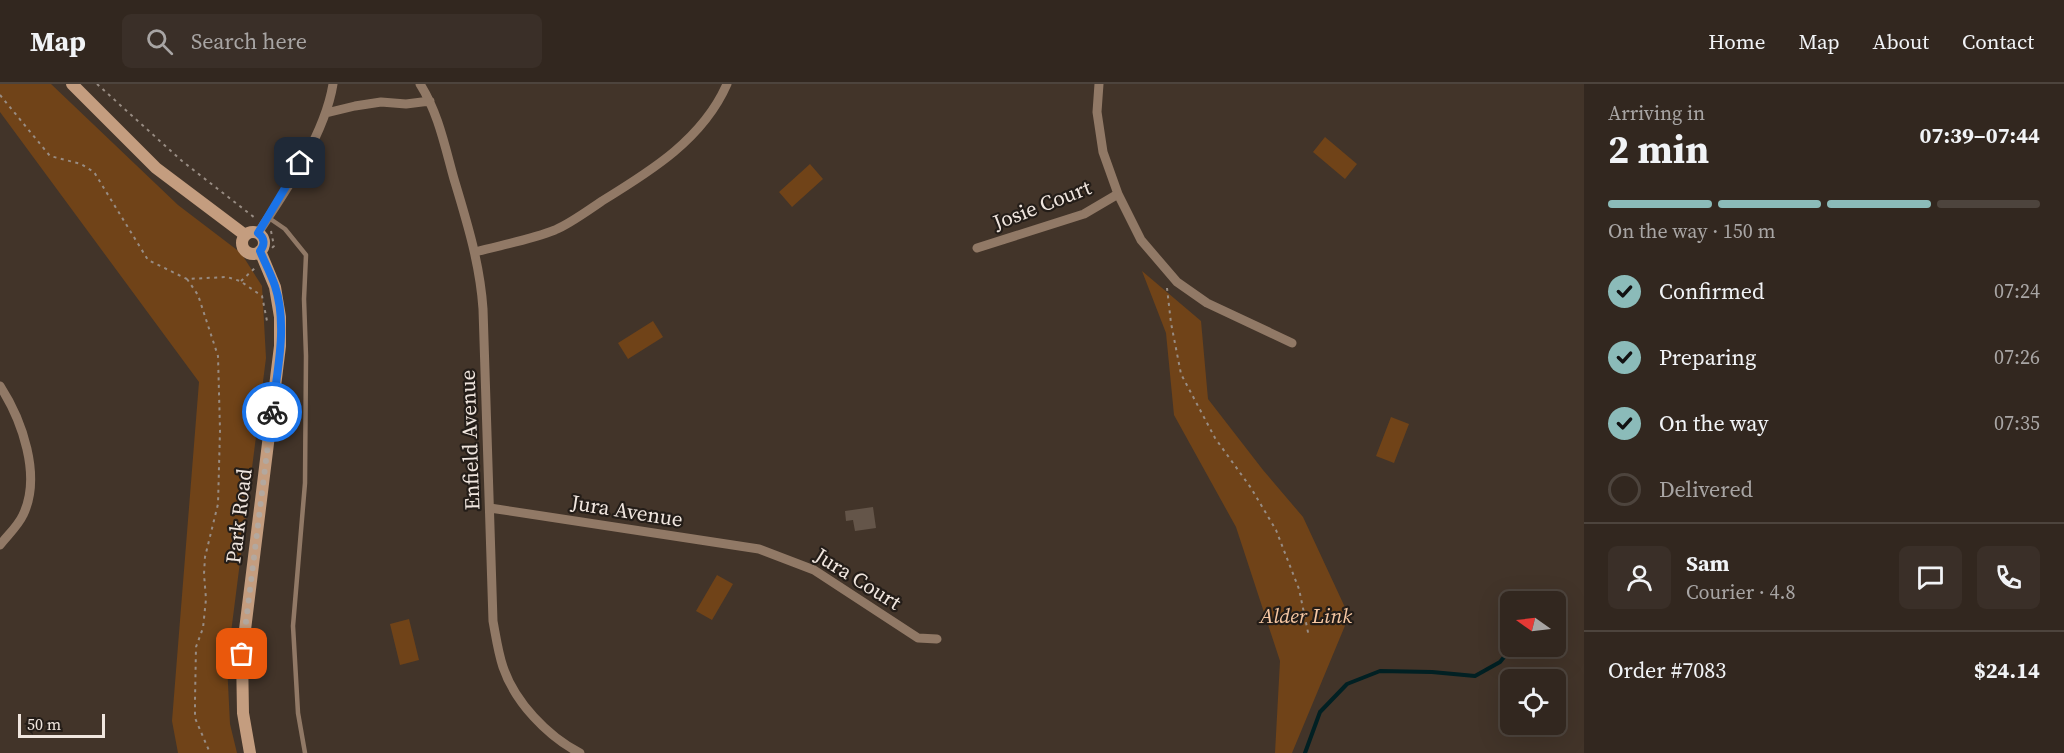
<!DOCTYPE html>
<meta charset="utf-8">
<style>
:root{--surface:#32271f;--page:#3a2f28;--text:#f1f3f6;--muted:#a8a5a4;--line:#4d443d;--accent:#8bbbb9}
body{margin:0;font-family:"Source Serif 4",serif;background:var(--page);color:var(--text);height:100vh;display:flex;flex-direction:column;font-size:22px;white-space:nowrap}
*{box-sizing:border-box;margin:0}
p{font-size:20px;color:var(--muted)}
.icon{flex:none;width:33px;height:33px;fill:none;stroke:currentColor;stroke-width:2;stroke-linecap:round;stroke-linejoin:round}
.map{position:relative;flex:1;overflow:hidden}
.drawer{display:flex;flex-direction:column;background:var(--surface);width:480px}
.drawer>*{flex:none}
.needle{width:39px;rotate:284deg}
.buttons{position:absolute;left:1500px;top:507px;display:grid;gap:12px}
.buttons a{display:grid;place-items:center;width:66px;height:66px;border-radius:9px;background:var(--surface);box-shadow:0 6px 24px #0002,0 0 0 2px var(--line);font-size:30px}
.scale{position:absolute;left:18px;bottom:15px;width:87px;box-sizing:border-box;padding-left:6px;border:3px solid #f0e6df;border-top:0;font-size:16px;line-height:21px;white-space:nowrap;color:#f0e6df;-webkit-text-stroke:4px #241d18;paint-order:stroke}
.pin{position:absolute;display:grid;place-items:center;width:51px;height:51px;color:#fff;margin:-26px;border-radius:12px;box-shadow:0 3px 9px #0006}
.courier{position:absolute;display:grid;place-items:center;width:60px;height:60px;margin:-30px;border:4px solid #1a73e8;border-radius:50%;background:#fff;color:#222;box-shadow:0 2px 8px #0007}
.overview em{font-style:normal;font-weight:700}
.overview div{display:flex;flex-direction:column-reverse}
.overview{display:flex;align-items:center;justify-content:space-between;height:102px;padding:0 24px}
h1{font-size:39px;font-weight:700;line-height:45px}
.bar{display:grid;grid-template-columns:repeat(4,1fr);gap:9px 6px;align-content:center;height:72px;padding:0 24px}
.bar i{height:8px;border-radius:4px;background:var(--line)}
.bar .current{background:var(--accent)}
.bar p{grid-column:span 4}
.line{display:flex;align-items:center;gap:15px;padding:0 24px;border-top:2px solid var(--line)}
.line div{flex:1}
.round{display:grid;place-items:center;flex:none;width:63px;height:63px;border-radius:9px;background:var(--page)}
ol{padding:0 24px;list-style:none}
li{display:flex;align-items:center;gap:18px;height:66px}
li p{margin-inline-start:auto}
li .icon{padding:6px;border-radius:50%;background:var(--accent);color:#111;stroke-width:4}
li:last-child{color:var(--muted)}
li i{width:33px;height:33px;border:3px solid var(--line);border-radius:50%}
header{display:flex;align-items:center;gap:36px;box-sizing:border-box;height:84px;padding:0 30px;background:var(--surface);border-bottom:2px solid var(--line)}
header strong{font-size:28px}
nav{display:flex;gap:33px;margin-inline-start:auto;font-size:21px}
.search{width:420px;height:54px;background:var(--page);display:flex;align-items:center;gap:15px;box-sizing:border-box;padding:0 21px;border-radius:9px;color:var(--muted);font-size:22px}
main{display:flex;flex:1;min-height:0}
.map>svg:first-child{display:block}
</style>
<header>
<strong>Map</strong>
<div class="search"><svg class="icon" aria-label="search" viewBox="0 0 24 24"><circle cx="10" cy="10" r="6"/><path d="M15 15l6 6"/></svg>Search here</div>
<nav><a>Home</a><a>Map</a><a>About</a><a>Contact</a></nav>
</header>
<main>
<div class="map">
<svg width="1584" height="669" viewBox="0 0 1584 669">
<rect width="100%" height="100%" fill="#423429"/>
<path fill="#704318" d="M0,0H51L178,121L241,169L262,202L266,274L227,580L230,640L237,669H178L172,637L199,298L0,28Z
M1325,53L1357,80L1345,95L1313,68Z
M810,80L823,95L792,123L779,108Z
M1142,187L1201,237L1208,315L1263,386L1303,433L1349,532L1292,669H1275L1280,577L1236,443L1174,331L1166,249Z
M653,237L663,253L628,275L618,259Z
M1391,333L1409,340L1394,379L1376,372Z
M717,491L733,500L712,536L696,527Z
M409,535L419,576L400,581L390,540Z"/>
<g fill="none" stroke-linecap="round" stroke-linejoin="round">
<path stroke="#012023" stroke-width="4" d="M1305,669L1320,628L1347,600L1380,587L1432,588L1475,592L1500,578L1513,562"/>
</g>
<path fill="#645549" d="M873,423L876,444L855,447L853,436L846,437L845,427Z"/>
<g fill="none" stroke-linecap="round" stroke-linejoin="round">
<path stroke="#988c83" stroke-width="2" stroke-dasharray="3 4.5" stroke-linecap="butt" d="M97,0L182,77L255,134
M0,11L50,72L81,80L94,88L148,176L187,195L227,193L240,197L262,212L267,237
M271,147L274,162L272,164
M187,195L198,211L218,272L220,346L218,420L205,473L204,490L206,515L203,544L196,563L195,616V634L210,669
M241,197L255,184
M1167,204L1171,239L1181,290L1215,354L1251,404L1276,446L1299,505L1309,553"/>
<path stroke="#917966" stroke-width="4.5" d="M269,134L285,145L306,171L304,215L306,272L305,399L293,542L298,629L305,669"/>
<path stroke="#917966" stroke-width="9" d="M420,0C438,28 445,63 454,95C467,138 480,180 483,225L493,537C496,553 498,568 503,583C515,618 547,652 580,669
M1099,0L1097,28L1103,68L1118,110L1141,156L1177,198L1207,219L1292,259
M326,29L355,22L381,18L406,20L430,17
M258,149C286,107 325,50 333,0
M977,164L1084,130L1118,110
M475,168C501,161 530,156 555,146C571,139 587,127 602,117C651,87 703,55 727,0
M0,302C22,336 42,392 23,431C18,442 7,452 0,461
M490,424L759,465L814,486L918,554L937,555"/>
<path stroke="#c49d7f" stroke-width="12" d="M72,0L156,84L245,151
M242 159a11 11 0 1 1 22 0a11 11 0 1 1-22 0Z
M250,669L243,629L242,570L280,262V233L275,203L260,167"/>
</g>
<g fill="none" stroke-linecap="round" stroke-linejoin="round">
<path stroke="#b3a89f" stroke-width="6" stroke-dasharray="0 10.8" d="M242,570L272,328"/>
<path stroke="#1a73e8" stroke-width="8" d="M272,328C277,288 288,241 275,202C271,190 265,179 260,167C265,161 265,154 258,149L300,79"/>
</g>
<g text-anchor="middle" stroke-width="4.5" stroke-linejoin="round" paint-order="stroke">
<g font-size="21" fill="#f0e6df" stroke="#241d18">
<text transform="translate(1042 121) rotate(-21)" y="7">Josie Court</text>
<text transform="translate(470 356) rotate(-92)" y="7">Enfield Avenue</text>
<text transform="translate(627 427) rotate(9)" y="7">Jura Avenue</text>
<text transform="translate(239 432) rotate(-83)" y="7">Park Road</text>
<text transform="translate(858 495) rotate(32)" y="7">Jura Court</text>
</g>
<g font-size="21" font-style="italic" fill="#f7c8a3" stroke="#241d18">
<text x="1306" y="539">Alder Link</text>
</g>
</g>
</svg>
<div class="buttons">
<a><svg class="needle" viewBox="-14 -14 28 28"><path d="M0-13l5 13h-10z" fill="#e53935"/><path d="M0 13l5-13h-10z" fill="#a8a5a4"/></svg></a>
<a><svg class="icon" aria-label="locate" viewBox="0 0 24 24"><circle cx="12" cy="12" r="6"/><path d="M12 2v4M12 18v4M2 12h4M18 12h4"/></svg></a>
</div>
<div class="scale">50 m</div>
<div class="pin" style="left:242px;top:570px;background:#ea580c"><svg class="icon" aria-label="bag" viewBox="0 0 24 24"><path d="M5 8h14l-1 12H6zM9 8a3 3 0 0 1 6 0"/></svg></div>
<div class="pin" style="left:300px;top:79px;background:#1f2937"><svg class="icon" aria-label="home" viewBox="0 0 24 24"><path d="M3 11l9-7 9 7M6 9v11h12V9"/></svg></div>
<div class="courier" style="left:272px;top:328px"><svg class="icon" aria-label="bike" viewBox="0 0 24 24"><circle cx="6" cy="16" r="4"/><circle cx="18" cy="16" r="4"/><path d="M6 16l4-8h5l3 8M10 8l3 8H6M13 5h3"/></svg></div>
</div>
<section class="drawer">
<div class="overview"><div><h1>2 min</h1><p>Arriving in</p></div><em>07:39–07:44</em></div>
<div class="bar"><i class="current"></i><i class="current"></i><i class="current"></i><i></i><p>On the way · 150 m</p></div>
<ol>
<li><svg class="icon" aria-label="check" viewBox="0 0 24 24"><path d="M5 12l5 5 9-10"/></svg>Confirmed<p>07:24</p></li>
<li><svg class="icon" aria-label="check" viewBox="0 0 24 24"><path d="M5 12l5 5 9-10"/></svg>Preparing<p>07:26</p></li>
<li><svg class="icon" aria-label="check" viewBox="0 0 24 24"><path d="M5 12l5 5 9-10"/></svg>On the way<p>07:35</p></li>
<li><i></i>Delivered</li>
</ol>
<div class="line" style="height:108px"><a class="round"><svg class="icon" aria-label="person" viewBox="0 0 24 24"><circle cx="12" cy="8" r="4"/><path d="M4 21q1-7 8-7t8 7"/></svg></a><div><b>Sam</b><p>Courier · 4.8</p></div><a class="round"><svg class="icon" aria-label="chat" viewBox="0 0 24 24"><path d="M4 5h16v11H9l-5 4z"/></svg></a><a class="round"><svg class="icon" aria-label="phone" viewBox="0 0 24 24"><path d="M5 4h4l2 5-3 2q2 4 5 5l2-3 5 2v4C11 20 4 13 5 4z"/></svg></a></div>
<div class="line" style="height:78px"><div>Order #7083</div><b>$24.14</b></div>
</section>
</main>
